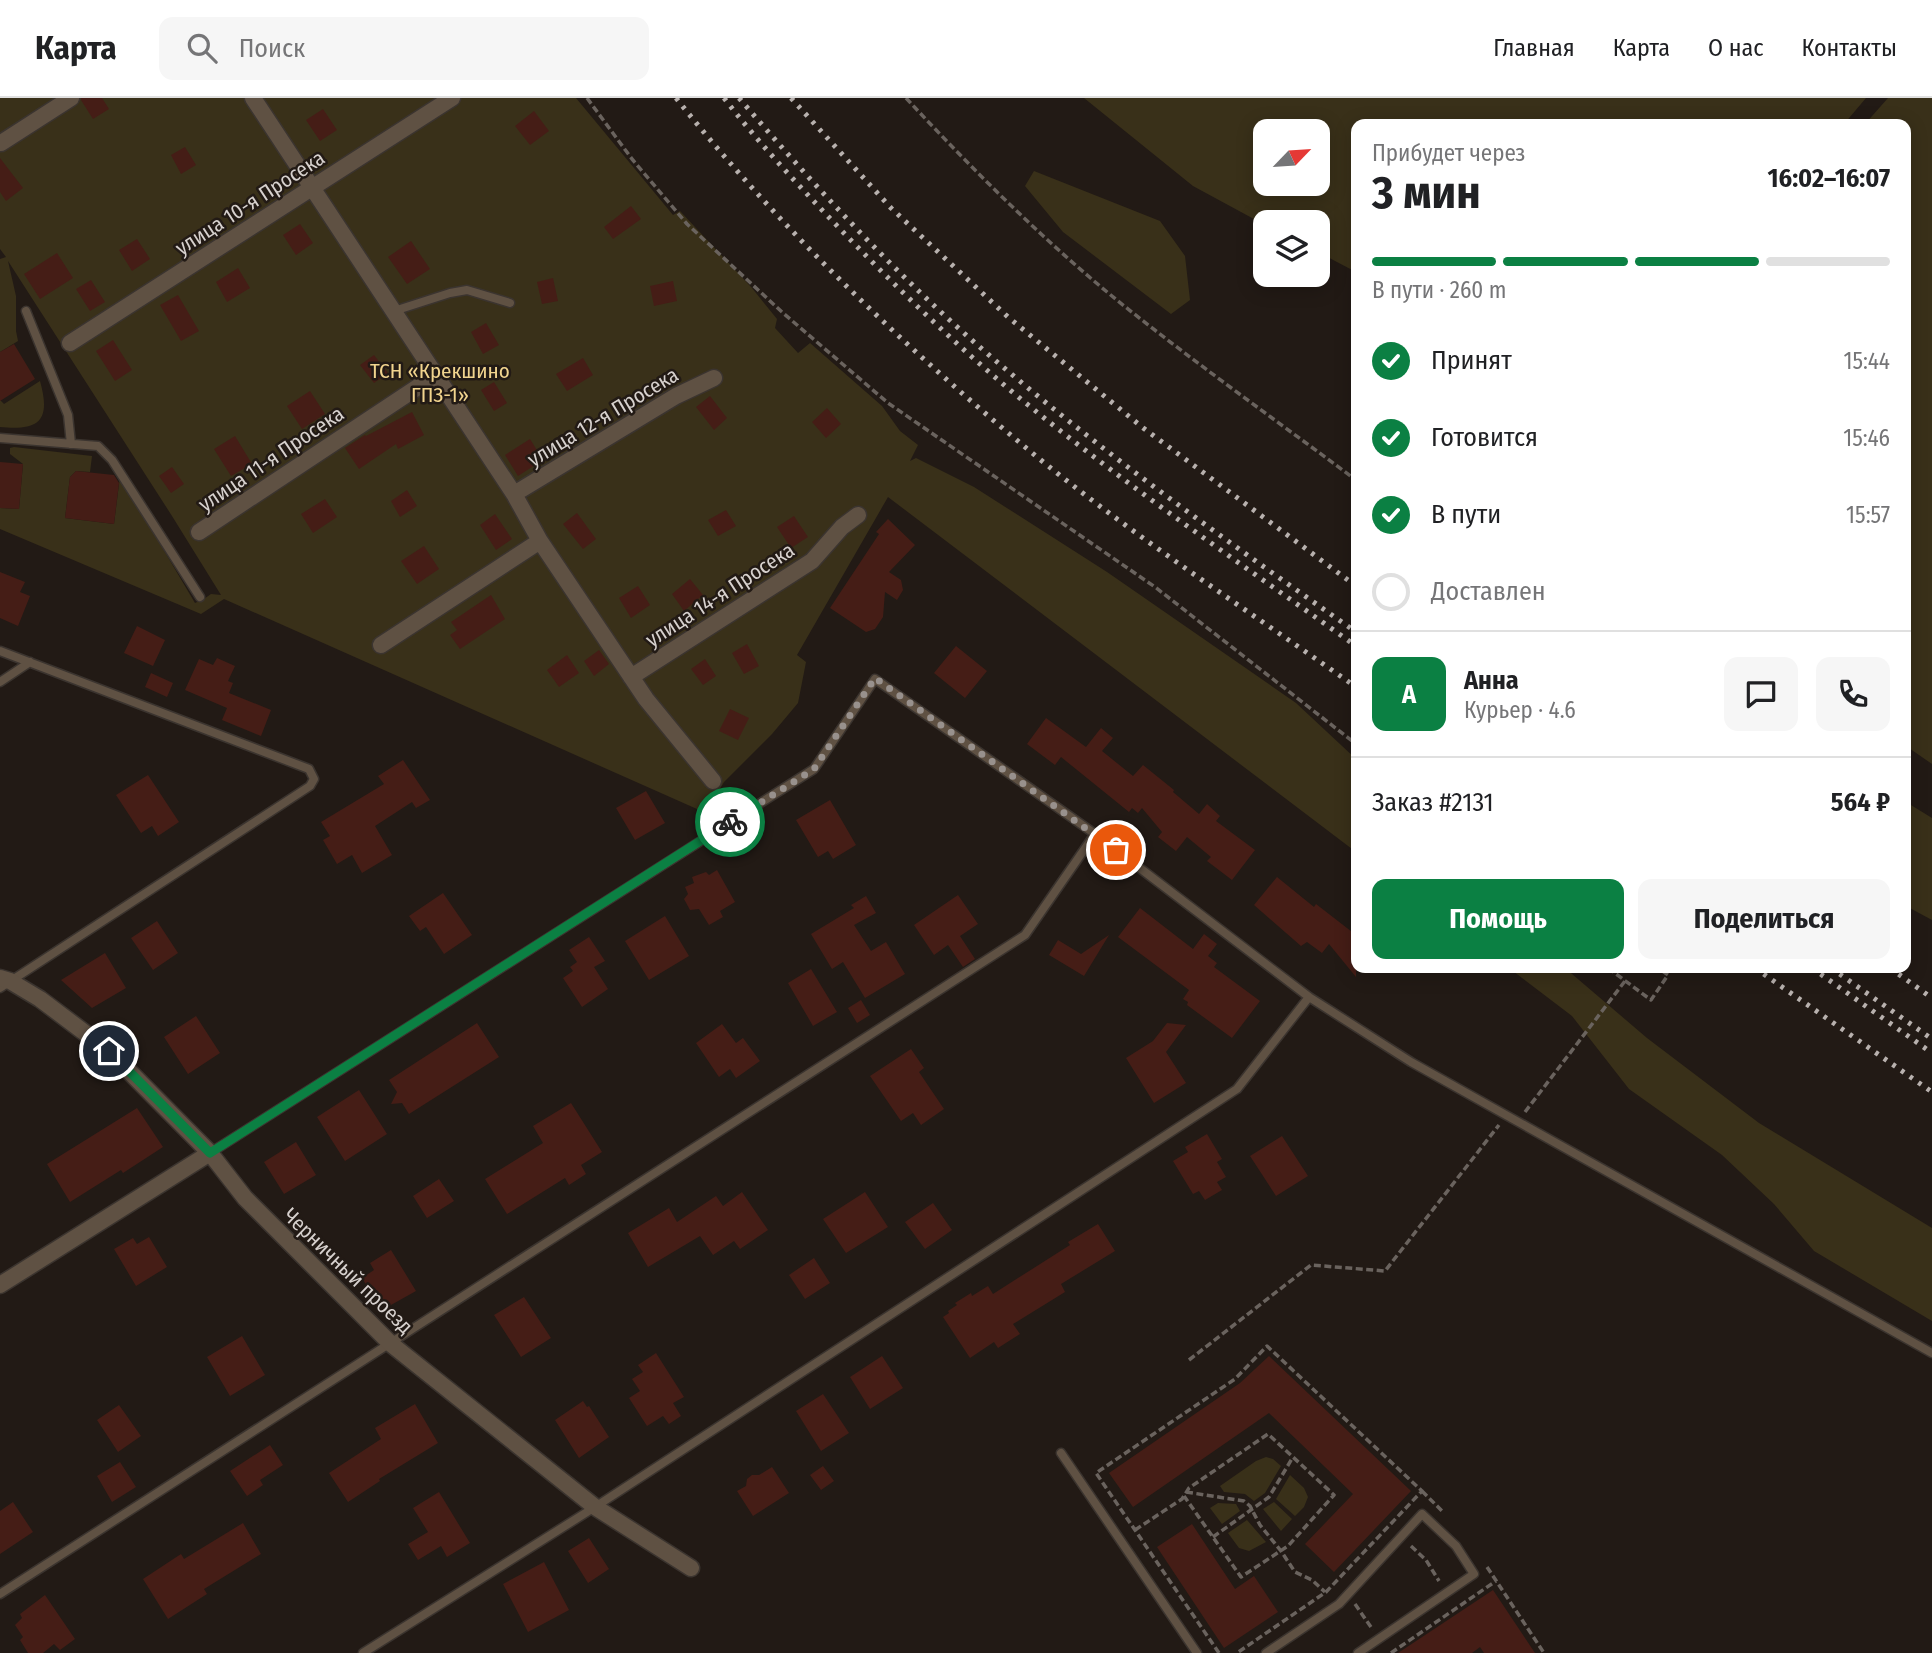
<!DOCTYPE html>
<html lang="ru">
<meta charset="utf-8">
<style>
:root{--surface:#fff;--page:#f6f6f6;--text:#202124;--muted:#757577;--line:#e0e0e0;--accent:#0b8043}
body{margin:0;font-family:"Fira Sans Condensed",sans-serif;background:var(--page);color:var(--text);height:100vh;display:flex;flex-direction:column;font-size:26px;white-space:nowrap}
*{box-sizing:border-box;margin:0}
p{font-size:23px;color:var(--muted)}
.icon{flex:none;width:38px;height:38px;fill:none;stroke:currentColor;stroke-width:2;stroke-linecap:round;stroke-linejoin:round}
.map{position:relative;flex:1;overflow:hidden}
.drawer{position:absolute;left:1351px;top:21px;width:560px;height:854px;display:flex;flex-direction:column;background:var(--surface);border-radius:14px;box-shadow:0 4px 18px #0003}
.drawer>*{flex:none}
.needle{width:46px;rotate:65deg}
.controls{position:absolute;left:1253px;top:21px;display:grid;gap:14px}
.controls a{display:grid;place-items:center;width:77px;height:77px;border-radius:14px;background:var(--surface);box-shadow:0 4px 18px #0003;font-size:35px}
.pin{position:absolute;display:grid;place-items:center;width:60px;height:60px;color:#fff;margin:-30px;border:4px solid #fff;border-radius:50%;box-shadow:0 2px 7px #0007}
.courier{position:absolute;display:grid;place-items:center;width:70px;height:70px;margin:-35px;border:5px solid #0b8043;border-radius:50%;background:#fff;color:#222;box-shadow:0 2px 9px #0007}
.head em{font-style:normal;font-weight:700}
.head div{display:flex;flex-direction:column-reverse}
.head{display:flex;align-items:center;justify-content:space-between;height:119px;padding:0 21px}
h1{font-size:46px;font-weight:700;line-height:52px}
.bar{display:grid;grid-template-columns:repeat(4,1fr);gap:10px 7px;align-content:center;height:84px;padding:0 21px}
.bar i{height:9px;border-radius:5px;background:var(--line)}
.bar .current{background:var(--accent)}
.bar p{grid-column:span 4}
.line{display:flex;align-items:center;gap:18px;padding:0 21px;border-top:2px solid var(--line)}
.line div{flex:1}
.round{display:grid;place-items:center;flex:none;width:74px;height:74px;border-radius:14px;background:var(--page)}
ol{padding:0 21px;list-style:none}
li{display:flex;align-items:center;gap:21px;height:77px}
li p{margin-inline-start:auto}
li .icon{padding:7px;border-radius:50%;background:var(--accent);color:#fff;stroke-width:4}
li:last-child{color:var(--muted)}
li i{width:38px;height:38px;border:4px solid var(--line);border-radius:50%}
.action{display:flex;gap:14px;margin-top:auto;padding:14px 21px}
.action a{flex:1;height:80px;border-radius:14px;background:var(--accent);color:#fff;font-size:28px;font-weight:700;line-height:80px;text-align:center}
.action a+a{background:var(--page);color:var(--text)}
header{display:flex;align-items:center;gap:42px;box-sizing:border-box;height:98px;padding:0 35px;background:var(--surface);border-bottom:2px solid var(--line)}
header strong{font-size:33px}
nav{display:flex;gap:38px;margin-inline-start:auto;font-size:24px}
.search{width:490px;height:63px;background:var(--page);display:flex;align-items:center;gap:18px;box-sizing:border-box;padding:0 24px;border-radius:14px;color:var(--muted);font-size:26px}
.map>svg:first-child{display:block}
</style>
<header>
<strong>Карта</strong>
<div class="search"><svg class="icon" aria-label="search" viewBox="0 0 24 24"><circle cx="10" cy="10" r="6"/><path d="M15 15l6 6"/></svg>Поиск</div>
<nav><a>Главная</a><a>Карта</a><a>О нас</a><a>Контакты</a></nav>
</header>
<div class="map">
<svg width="1932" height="1555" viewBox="0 0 1932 1555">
<rect width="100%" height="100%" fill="#221a15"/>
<path fill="#393019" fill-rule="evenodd" d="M0,0H576L673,117L680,113L752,190L777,221L775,230L798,255L810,245L882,308L900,333L918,347L910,363L916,360L974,389L1107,474L1296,605L1356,661V754L888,399L797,557L806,564L798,605L772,636L724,684L706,715L224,501L201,516L0,431V410L19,411L23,366L10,356V350L14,349L92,358L90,374L76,373L70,379L65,420L114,426L120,378L195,505L204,501L211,496L221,497L172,418L8,163L16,198V233L18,243L0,254V161L6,159L0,151Z
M1084,0H1866L1844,26H1356V174L1318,154V124H1265V127L1193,88ZM1265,33H1318V86H1265Z
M1888,0H1932V666L1906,648V26H1865Z
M1034,73L1160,123L1185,158L1190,202L1171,216L1063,134L1025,88Z
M40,283C51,322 40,333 0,329V302L4,306Z
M1906,704L1932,720V822L1906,808Z
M1509,870H1565L1647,940L1759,1025L1932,1130V1223L1814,1153L1774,1106L1722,1057L1629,991L1572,918Z
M1266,1359L1273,1361L1281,1368L1265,1395L1254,1403L1245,1396L1224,1394L1220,1388L1256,1363Z
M1290,1377L1304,1390L1308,1399L1304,1409L1295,1418L1276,1401Z
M1274,1404L1292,1421L1281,1433L1263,1411Z
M1218,1405L1236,1406L1240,1413L1222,1426L1210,1410Z
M1247,1422L1266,1444L1249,1453L1239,1450L1228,1435Z"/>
<path fill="#451d16" d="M81,0H102L109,11L93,21L81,2Z
M323,11L337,32L320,43L306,22Z
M534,13L549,33L530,47L515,28Z
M185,49L196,67L181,76L171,57Z
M0,60L23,90L6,103L0,94Z
M631,108L641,121L613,141L604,129Z
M300,126L313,145L296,157L283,137Z
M137,141L150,161L132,173L119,152Z
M411,143L430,171L407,186L388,159Z
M57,155L73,180L40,201L24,176Z
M238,170L250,190L227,204L216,184Z
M553,180L558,203L542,206L537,184Z
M91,182L105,204L90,213L76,191Z
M673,183L677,203L654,208L650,188Z
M178,197L199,233L181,243L160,207Z
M486,225L499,247L483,256L471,234Z
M113,242L132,272L115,283L96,253Z
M14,246L35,281L0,303V254Z
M374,257L388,275L374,285L360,267Z
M583,260L593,277L567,293L556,276Z
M494,284L507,305L494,313L481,292Z
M310,293L325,316L302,331L287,308Z
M710,298L727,320L714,332L696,309Z
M827,310L841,326L826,340L812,324Z
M412,314L424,337L398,351L396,346L359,371L345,350L365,337L366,338Z
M235,338L252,366L231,378L214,351Z
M530,341L543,362L518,378L505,357Z
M0,364L23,366L19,411L0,410Z
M172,369L184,386L171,395L159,378Z
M76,373L114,377L119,385L114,426L65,420L70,379Z
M407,392L417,408L400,419L391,403Z
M325,401L337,419L313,435L301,416Z
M726,412L736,428L718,438L708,422Z
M577,415L596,441L583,451L563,426Z
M495,416L512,441L496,452L480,427Z
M794,418L808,439L791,450L777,429Z
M888,421L915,447L889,474L901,482L903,492L897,502L885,494L883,519L875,531L866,534L830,510L879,436L876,434Z
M424,448L439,471L417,486L401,463Z
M0,474L25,484L20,494L30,498L18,528L0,520Z
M690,481L703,497L684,513L672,496Z
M638,488L650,507L631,520L619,500Z
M491,497L505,521L460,551L450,537L457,532L451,524Z
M137,528L165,542L153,568L124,555Z
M747,546L759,568L744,576L732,555Z
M956,548L987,573L965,600L934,575Z
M599,552L609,566L594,578L584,563Z
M567,557L579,575L559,589L547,572Z
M217,560L235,568L228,583L233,585L229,595L271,612L261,638L222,622L227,610L185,592L199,561L213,567Z
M705,561L716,578L703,587L691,571Z
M151,575L173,585L167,599L145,589Z
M730,611L749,620L738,642L719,633Z
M1046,620L1086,649L1101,630L1113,640L1102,653L1133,678L1143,667L1174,692L1173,694L1199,716L1207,706L1220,718L1216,723L1255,752L1232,782L1207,763L1211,759L1187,739L1176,753L1158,739L1162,734L1142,710L1138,715L1132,710L1129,714L1061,659L1055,667L1027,646Z
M403,662L430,702L416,710L412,704L375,728L392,757L362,775L352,757L337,766L323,742L330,738L321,724L384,686L378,678Z
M148,677L179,724L158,738L152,728L141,735L116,697Z
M646,693L665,725L635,742L616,710Z
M830,702L856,747L833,761L828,753L818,759L796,722Z
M717,772L735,804L720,813L723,819L709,827L699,811L690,812L684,801L688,796L685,789L694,785L692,779L706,774L709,777Z
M1277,779L1314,809L1316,806L1356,837V879L1329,846L1322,855L1307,844L1301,848L1254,807Z
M443,795L472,837L444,856L426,829L420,833L409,818Z
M958,797L978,826L960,838L975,861L963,869L948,847L934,857L914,827Z
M866,798L876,815L854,827L871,853L886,844L905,876L865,900L843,864L832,871L811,836L854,810L851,807Z
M1140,810L1193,851L1204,836L1217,846L1208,858L1217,865L1214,869L1260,903L1232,940L1187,907L1188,904L1183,901L1189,892L1118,839Z
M665,818L689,858L649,882L625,843Z
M157,823L178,855L153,872L131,840Z
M1109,837L1084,878L1049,857L1058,842L1081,856Z
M589,839L605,863L594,869L608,891L582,909L563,880L573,873L570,869L577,864L569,852Z
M105,855L126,890L92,910L61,882Z
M811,871L837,914L813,928L788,885Z
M861,902L870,917L857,925L848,910Z
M196,918L220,955L188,976L164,939Z
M477,925L499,959L409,1016L402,1005L391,1006L397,994L389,982Z
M1167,925L1186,927L1166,954L1186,985L1154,1005L1126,960L1153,943Z
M722,926L736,945L743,940L760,963L736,980L730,971L719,979L696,945Z
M911,951L924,970L919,974L944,1011L921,1027L913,1015L901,1023L870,978Z
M359,992L387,1036L345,1063L317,1019Z
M571,1005L602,1054L581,1067L586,1076L569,1087L565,1080L507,1116L485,1081L543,1045L533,1028Z
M137,1010L163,1049L123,1075L121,1072L70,1104L47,1066Z
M1207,1036L1222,1061L1217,1064L1226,1079L1217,1084L1222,1092L1205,1102L1199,1093L1193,1096L1173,1063L1188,1054L1185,1049Z
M1282,1038L1308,1078L1276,1098L1250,1058Z
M296,1044L316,1077L284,1096L264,1064Z
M439,1081L454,1103L427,1120L413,1098Z
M742,1094L768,1132L740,1151L734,1143L713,1157L700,1138L648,1169L628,1135L669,1110L677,1124L716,1098L723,1108Z
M865,1094L888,1129L846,1155L823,1121Z
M933,1105L952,1132L925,1151L905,1124Z
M1098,1126L1115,1153L1061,1186L1065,1194L1013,1226L1020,1236L998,1250L994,1244L970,1260L943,1219L949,1215L948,1213L957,1207L955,1205L971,1195L972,1198L988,1188L993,1196L1070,1147L1068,1144Z
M149,1139L167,1169L136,1188L114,1151L133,1140L137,1146Z
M391,1152L416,1193L382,1212L362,1180L374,1172L370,1165Z
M814,1160L830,1185L805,1201L789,1177Z
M524,1199L551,1240L521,1259L494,1217Z
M242,1238L265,1277L230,1298L207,1259Z
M656,1255L684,1299L673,1305L681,1318L669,1326L663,1318L647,1328L629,1300L640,1293L632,1281L643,1274L638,1267Z
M882,1258L903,1290L870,1311L850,1279Z
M1269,1258L1411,1393L1334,1474L1305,1446L1353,1396L1269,1315L1133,1409L1109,1375L1240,1285Z
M823,1296L849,1335L821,1353L796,1313Z
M583,1303L587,1309L589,1308L609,1339L579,1360L555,1322Z
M415,1306L438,1345L379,1381L380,1383L348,1404L329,1375L381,1341L375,1330Z
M119,1307L141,1338L118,1354L97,1322Z
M270,1347L283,1367L260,1382L263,1387L247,1398L230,1373Z
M120,1364L136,1389L112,1404L97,1378Z
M823,1368L834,1383L821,1392L810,1377Z
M772,1369L789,1395L753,1418L737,1393L746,1388L747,1381L752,1377H759Z
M439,1394L470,1445L447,1459L441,1448L418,1462L408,1446L428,1434L413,1410Z
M13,1404L33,1434L0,1456V1413Z
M243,1425L261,1456L204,1491L207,1496L168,1521L143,1481L181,1456L184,1461Z
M1192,1426L1235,1491L1254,1478L1278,1514L1224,1550L1157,1449Z
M589,1440L609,1471L588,1485L568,1453Z
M544,1464L569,1512L528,1534L503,1486Z
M1493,1492L1535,1555H1484L1480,1549L1472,1555H1398Z
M45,1497L75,1541L60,1552L54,1546L43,1555H28L20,1542L23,1539L15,1527L22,1520L20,1516Z"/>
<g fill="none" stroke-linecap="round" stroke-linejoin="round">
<g stroke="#3b342f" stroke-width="11">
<path id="lane" d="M26,213L68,317L71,346
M394,213L450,195L467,192L510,205
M0,340L98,348L112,362L200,499
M0,553L309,671L314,681L310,688L0,890
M0,584L30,564
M1309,899L1411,964L1932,1255
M210,1055L814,671L875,581L1095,736L1309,899L1237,991L595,1409L363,1555
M1061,1355L1197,1555
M0,1496L1025,837L1095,736
M1266,1555L1339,1506L1422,1416L1456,1448L1474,1476L1358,1555"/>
</g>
<g stroke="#3b342f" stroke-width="19">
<path id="street" d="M253,0L514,396L540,443L646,601L713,683
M1,45L71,0
M70,245L452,0
M514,396L676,298L714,280
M199,434L436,277
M381,547L540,443
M631,579L812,463L842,429L858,417
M0,880L10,883L40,901L109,953L210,1055L245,1100L391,1246L595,1409L691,1470
M0,1187L210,1055"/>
</g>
<path stroke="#6a635e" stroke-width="3.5" stroke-dasharray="7 3.5" stroke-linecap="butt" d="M587,0L632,61L687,126L783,215L888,305L1155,489L1356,646
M906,0C972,71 1042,141 1118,203C1195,265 1277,323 1356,382
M1608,870L1651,902L1668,877L1658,870
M1525,1014L1625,883
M1189,1262L1311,1167L1385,1173L1499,1027
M1422,1393L1443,1414
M1186,1394L1244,1403L1250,1408L1260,1427L1281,1453L1295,1474L1312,1482L1325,1494
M1135,1432L1182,1401L1189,1390L1268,1336L1334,1397L1288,1448L1241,1479L1184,1398
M1213,1439L1269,1399L1293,1359
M1411,1448L1426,1462L1439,1483
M1487,1469L1544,1555
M1355,1506L1373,1532
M1219,1555L1096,1375L1235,1281L1267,1248L1422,1393L1326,1494L1237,1555
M1391,1555L1496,1483"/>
<use href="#lane" stroke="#5f5143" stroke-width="8"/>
<use href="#street" stroke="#5f5143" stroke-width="16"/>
<path stroke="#b8b1ae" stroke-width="5" stroke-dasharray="3.5 7" stroke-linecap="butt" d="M676,0C777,127 894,239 1019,344C1125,433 1243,509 1356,589
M724,0C754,39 788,76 822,112C891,185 964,256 1043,319C1144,400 1251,473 1356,548
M739,0C817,91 898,179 989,257C1105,357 1231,446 1356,534
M791,0L891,110L1008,219L1142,329L1356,488
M1755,870L1932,994
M1812,870L1932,955
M1831,870L1932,941
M1890,870L1932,900"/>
</g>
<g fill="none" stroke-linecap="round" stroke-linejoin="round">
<path stroke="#98918d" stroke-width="7" stroke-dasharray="0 12.6" d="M730,724L814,671L875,580L1116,752"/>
<path stroke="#0b8043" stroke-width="9" d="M109,953L210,1055L730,724"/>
</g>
<g text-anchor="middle" stroke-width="5" stroke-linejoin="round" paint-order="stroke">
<g font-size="21" fill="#d7d1ce" stroke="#221a15">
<text transform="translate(250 105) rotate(-33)" y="7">улица 10-я Просека</text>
<text transform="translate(603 319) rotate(-31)" y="7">улица 12-я Просека</text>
<text transform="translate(271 361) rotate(-34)" y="7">улица 11-я Просека</text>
<text transform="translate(720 497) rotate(-33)" y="7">улица 14-я Просека</text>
<text transform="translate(348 1173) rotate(44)" y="7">Черничный проезд</text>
</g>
<g font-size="21" fill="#f1d48e" stroke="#221a15">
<text x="440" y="280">ТСН «Крекшино<tspan x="440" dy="24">ГПЗ-1»</tspan></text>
</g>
</g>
</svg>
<div class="controls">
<a><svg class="needle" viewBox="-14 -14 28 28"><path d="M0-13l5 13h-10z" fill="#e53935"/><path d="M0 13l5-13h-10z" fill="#757577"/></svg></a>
<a><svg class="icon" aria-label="layers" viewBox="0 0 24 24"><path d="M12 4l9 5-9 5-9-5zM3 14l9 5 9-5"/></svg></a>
</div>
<div class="pin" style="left:1116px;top:752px;background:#ea580c"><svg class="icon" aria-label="bag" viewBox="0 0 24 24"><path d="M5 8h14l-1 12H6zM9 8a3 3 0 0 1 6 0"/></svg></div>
<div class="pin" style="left:109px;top:953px;background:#1f2937"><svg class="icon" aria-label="home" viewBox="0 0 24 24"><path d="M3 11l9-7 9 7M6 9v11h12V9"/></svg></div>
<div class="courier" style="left:730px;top:724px"><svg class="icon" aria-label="bike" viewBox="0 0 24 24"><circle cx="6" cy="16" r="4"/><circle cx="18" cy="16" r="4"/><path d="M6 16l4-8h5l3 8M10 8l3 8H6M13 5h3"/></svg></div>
<section class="drawer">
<div class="head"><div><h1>3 мин</h1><p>Прибудет через</p></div><em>16:02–16:07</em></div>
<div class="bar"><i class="current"></i><i class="current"></i><i class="current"></i><i></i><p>В пути · 260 m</p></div>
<ol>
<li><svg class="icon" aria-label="check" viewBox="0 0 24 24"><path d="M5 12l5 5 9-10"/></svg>Принят<p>15:44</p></li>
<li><svg class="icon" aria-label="check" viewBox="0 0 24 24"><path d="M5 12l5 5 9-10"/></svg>Готовится<p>15:46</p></li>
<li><svg class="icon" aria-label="check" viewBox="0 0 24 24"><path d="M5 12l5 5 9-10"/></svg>В пути<p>15:57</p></li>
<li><i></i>Доставлен</li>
</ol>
<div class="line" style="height:126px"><b class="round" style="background:var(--accent);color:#fff">А</b><div><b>Анна</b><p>Курьер · 4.6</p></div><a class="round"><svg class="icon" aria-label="chat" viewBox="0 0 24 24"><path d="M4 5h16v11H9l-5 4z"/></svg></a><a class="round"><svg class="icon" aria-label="phone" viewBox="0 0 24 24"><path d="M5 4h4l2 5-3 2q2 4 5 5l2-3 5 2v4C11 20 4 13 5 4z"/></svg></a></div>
<div class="line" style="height:91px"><div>Заказ #2131</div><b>564 ₽</b></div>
<div class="action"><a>Помощь</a><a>Поделиться</a></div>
</section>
</div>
